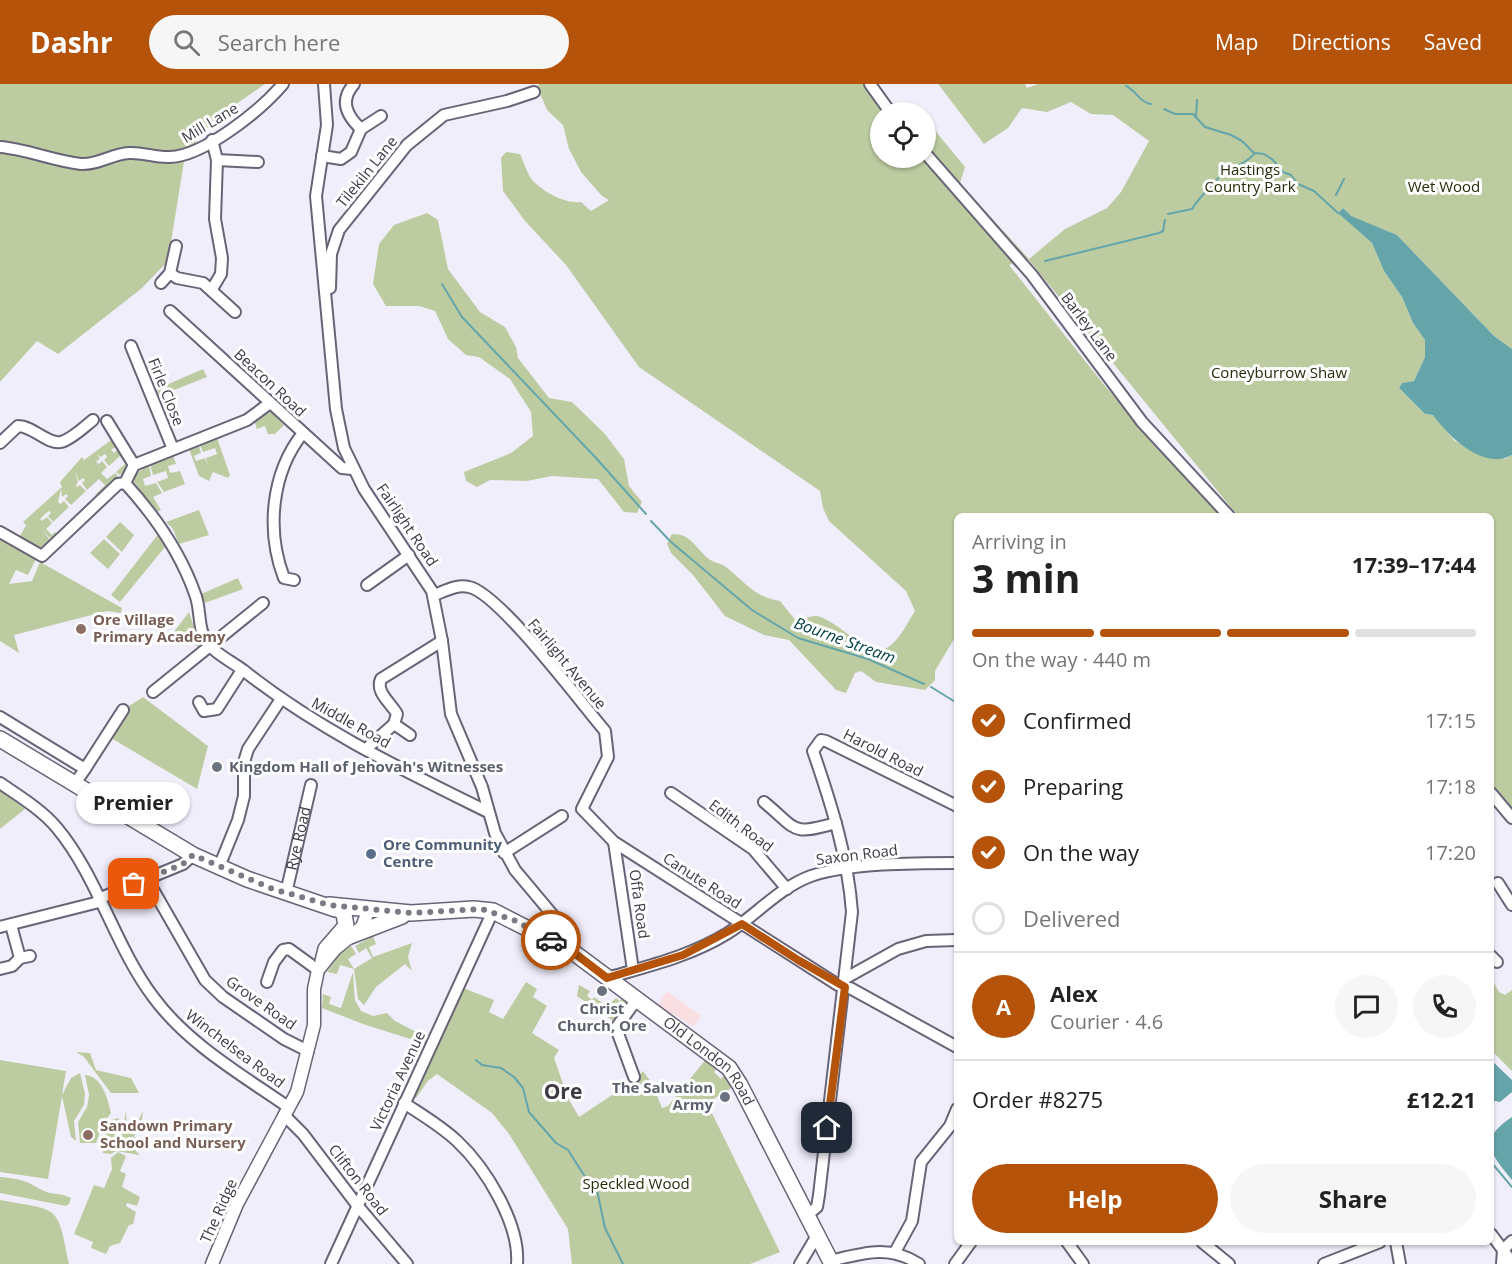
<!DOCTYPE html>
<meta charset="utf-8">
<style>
:root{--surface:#fff;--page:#f6f6f6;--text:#222;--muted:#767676;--line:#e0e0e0;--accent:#b45309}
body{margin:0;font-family:"Open Sans",sans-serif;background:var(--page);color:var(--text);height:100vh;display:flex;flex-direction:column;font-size:22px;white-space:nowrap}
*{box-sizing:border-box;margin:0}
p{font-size:20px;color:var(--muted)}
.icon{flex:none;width:33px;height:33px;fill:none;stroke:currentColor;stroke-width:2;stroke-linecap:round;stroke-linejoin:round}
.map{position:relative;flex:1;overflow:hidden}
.side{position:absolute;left:954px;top:429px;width:540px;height:732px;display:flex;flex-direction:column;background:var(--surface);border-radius:9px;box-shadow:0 2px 4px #0004}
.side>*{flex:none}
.tools{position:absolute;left:870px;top:18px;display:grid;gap:12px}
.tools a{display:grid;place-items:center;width:66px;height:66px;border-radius:50%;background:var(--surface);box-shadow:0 2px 4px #0004;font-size:30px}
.pin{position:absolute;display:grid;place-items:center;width:51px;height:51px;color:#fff;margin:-26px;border-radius:12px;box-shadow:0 3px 9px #0006}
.courier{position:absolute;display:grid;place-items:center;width:60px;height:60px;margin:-30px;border:4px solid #b45309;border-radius:50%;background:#fff;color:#222;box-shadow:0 2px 8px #0007}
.bubble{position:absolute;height:42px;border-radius:21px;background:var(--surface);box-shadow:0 2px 4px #0004;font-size:20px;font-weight:700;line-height:42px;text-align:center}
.summary em{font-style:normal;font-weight:700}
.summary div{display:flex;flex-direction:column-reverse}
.summary{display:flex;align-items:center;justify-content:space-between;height:102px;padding:0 18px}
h1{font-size:39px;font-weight:700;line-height:45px}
.bar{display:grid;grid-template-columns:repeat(4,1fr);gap:9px 6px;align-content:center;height:72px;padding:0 18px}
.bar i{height:8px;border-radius:4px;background:var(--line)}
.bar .selected{background:var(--accent)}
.bar p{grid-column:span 4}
.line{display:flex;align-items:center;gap:15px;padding:0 18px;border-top:2px solid var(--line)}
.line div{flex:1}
.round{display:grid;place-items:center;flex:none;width:63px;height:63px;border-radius:32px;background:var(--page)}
ol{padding:0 18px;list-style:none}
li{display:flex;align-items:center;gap:18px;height:66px}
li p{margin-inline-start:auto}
li .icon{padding:6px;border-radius:50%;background:var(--accent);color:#fff;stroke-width:4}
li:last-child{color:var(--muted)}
li i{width:33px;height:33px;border:3px solid var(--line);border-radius:50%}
.button{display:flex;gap:12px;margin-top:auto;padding:12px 18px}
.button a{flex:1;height:69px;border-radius:36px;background:var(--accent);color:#fff;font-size:24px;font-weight:700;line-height:69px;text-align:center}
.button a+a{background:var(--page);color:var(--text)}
header{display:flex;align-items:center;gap:36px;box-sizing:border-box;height:84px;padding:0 30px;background:var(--accent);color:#fff}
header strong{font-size:28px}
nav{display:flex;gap:33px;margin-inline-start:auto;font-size:21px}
.search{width:420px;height:54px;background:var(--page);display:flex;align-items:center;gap:15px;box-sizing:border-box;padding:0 21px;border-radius:33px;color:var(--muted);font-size:22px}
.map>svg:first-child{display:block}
</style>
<header>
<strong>Dashr</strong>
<div class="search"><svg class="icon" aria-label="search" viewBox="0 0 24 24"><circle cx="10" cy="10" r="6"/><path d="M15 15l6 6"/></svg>Search here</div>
<nav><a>Map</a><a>Directions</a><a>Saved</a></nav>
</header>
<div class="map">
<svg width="1512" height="1180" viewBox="0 0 1512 1180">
<rect width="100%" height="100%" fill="#f1eefc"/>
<path fill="#fadfe2" d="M667,907L701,932L694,943L658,921Z"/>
<path fill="#bdcca0" d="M0,0H265L216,34L185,71L168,177L142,204L58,270L37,257L0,298Z
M539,0H878L899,28H880V74H926V38H928L965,83L960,99L1029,175L1065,145L1107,124L1121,108L1149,57L1113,31L1091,30L1071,18L1047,28L1022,24L1008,44L984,60L938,0H1025L1027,4L1038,0H1512V265L1494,252L1397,151L1350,132L1343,124L1339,129L1372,159L1384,187L1402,213L1413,239L1425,256V273L1414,297L1402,299L1399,304L1425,330L1433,331L1455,357L1505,375L1512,371V728L1491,703V432H1238L1028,175L1009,181L1105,302L1221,432H957V550L935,587V596L925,606L876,598L861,587L855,589L846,609L836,606L789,556L764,551L725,532L693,491L671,469L667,460L672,450C692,450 695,464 709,475C714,479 721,479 726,483C745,498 754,513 780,517L797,538C802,536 809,532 815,532C830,532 858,561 877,568C897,563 904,544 915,527L906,507L829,437L823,424L820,407L639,283L566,181L525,137L503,107L501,74L506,68L520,70C524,78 527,90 533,97C544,108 565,120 581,118L591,127L609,116L602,112L581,88L569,65L563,41L547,26L537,2Z
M427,129L438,136L448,185L480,228L505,243L516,263L518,274L549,314L572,318L605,350L624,375L629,402L642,418L637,429L624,428L598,395L552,392L527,397L490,396L477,403L466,397L464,388L511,369L533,352L531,328L510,295L479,273L466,271L448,255L435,227L419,222H386L373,200L379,160L394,141Z
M203,285L207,293L159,312L157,305Z
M271,328L284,341L275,350H268L265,342L257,345L254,336Z
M217,354L230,391L228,394L213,388L209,397L199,392L189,365L199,362L201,369L194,372L196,377L205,374L208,382L206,374L217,370L215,364L203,368L200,361Z
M111,356L118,363L111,365L114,369L119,364C126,374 130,383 120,391L116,388L126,379L120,372L109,382L104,376L107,373L105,370L101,373L97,370L100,374L96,378L99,380L102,377L107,383L101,389L107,395L115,389L119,393L97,413L95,411L105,401L99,395L87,406L82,399L85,396L83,394L79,397L75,388L78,398L76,401L77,403L80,401L86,407L71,421L65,415L68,412L66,410L62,413L61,405L58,418L60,420L64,417L69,423L53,438L48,432L51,429L49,427L45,430L43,428L45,430L40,435L42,437L47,433L52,439L46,445L52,451L55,448L58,450L52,456L42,446L51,457L41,464L19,454L26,441L23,438L62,403L60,398L82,373L84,376Z
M173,371L176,380L168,382L170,389L180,387L185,400L164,408L157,398L168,394L166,387L153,391L150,381Z
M149,381L151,392L143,395L145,402L156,399L162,409L153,413L161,426L157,428L134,398V391Z
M199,426L209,451L179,460L173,445L166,438Z
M120,438L134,451L122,468L106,453Z
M159,449L165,463L120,518L111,511Z
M0,454L36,475L28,491L16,486L9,500L32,497L40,478L122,524L121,529L107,527L14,551L19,569L0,557Z
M104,455L120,470L108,485L90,469Z
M238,494L243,505L205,519L201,510Z
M189,528L201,564L173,549Z
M143,613L208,662L197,705L106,651L123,626Z
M0,706L25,725L0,745Z
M373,852L376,860L369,863L373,873L412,859L408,873L412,887L405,880L376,903L364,921L358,915L354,885L340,881L337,890L327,888L340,870L351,862L356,870L348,875L354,885L372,874L366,864L359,869L355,862Z
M353,888L355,916L361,927L373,932L387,929L395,937L428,954L426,960L363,940L322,924L323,910L331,913L329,920L341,924Z
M1491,894L1499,908L1505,911L1512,906V987L1491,966Z
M526,898L537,905L533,913L547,922L532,949L559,966L554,974L568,1014L579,1033L633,997L643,987L652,999L662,1024L668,1022L706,975L717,984L714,988L721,995L724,992L733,1003L707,1019L780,1168L750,1180H572L568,1145L509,1050L492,1029L437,990L428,997L416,1014L411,1015L463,904L494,916L489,928L503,935Z
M579,901L590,907L587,912L592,916L594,913L607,922L616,914L620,917L623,912L630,917L615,938L577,912Z
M76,968L90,969L96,986L131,994L139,1009H111L84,973Z
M0,976L66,987L62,1011L71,994L80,989L85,1010L84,1021L74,1037L76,1057L71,1053L62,1012L48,1095L0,1088Z
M85,991C102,992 108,1015 111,1029L103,1040L96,1059H80L78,1038L87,1023L89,1011Z
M126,1027L127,1047L133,1048L143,1027L141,1041L138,1040L134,1053L139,1055L135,1066L140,1071L116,1067L111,1070L103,1069L101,1058L106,1050L107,1038L118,1034L121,1038H124Z
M118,1068L126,1072L120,1087L126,1090L122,1103L140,1113L137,1122L127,1119L126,1122L136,1128L133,1140L129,1141L120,1159L110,1162L106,1170L91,1164L93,1158L74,1150L94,1101L104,1104L112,1085L111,1074Z
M0,1093C20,1095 25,1096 42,1106C51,1111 62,1109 71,1114L69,1120L66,1122L0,1109Z
M0,1116C60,1127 57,1119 69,1180H0Z"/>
<path fill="#65a5aa" d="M1343,124L1351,132L1397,151L1494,252L1512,265V371C1484,387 1449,353 1433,331L1425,330L1399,304L1402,299L1414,297L1425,273V256L1413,239L1402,213L1384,187L1372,159L1338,129Z
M1491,976L1512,996V1008L1500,1018L1491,1016Z
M1512,1033V1096C1491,1070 1477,1056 1512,1033Z"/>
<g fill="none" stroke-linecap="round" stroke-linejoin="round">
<path stroke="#65a5aa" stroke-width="2" d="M1126,2C1137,7 1139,18 1151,20
M1164,25L1175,30H1193L1205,43L1231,51L1242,57L1254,69L1264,70L1273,76L1283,88L1291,91L1298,100L1314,107L1338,129
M1196,34L1197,16
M1336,111L1344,95
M1168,130L1192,125C1196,118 1216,95 1223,90C1233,83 1247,79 1254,70
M1045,177L1159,149L1163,147L1165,136
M442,200L462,233L596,374L646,430
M651,437L671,458L752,526L798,554L868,575L924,600
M931,603L957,619
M476,976L482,981L501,984L514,993L523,1004L529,1028L556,1059L568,1066L589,1099L597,1106L605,1144L623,1180
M1491,1078L1512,1103"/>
<g stroke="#686477" stroke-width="14">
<g id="minor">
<path d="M324,0L327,41L316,112L336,325L344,364L364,405L432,507L442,557L451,630L482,703L495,749L515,786L572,854L573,868"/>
<path d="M354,0C339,17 347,32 361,45"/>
<path d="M870,0L890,28"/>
<path d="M0,63C27,65 53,77 81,80C99,81 111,70 129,69C142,68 156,74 170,73C204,72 261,26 283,0"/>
<path d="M926,70L1032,191L1142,338L1229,432"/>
<path d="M322,72L341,75L351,68L361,45L381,32"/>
<path d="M217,76L258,78"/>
<path d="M170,189L177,194L203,199L235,228"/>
<path d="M161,199L170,189L176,162"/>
<path d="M330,204L331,170L339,146L407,61L444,31L507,17L534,8"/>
<path d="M212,205L221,190L222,174L215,135L217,76L212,56"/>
<path d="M170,227L342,384L352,385"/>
<path d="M131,262L173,365"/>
<path d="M0,359L18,342C33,342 48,361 61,358C72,355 84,343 93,336"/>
<path d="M134,381L247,336L270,319"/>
<path d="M125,399C155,432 180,467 195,510C202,527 196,546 210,562C218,571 232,578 243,586C317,645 403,686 488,728"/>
<path d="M0,448L42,472L118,400L125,399L134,381L107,337"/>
<path d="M294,496L284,494C266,447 271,389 303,349"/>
<path d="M367,501L409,471"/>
<path d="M434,511C445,507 457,500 469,503C499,509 581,619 605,647L608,673L582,725L614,758L838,901L850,904L957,963"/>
<path d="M153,608L263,519"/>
<path d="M199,618L204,627L217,625L242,586"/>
<path d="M0,633L85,685L74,701"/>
<path d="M394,640L410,651"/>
<path d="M366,665L394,640L397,630C391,619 375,608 381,595L442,557"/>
<path d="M85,685L123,626"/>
<path d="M0,699C19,712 42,726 57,744C98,793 115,863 154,914C188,960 242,991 288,1023"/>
<path d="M671,709L753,765L787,805"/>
<path d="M1491,709L1512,734"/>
<path d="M764,718C798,746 790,752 836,739"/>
<path d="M614,758L633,886"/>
<path d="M504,769L562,732"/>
<path d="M219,783L238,736L244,712V678L248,665L281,615"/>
<path d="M147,795L205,896L223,913L284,955L308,967"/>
<path d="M1498,799L1512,821"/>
<path id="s1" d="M286,809L311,701"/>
<path d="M11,841L20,874L30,872"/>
<path d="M0,843L95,819L103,813L183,780L193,771"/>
<path d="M1491,872L1497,878"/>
<path d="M0,885L12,882L20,874"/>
<path d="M607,894C648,882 691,872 728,849C755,832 780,803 811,792C848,779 917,779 957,779"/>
<path d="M846,894L898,865L926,857L957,856"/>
<path d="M267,898L274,878L283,866L289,865L318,886"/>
<path d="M634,993L616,944L637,915"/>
<path d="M404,1019C422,1031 441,1042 457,1057C486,1084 520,1140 517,1180"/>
<path d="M284,1031L303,1050L357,1121L407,1180"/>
<path d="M806,1132L817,1123L819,1111L852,828C848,773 831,719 813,667L821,656L826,657L957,722"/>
<path d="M1491,1150L1512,1178"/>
<path d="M1067,1158L1083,1180"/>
<path d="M1202,1158L1229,1180"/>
<path d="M1396,1158L1400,1180"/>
<path d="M895,1168L912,1137L921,1078L950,1042L957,1025"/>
<path d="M830,1177C863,1169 889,1160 919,1180"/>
<path d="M331,1180L493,827"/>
<path d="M800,1180L816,1153"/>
<path d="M955,1180L971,1158"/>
<path d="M1324,1180L1380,1158"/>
<path d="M1502,1180L1503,1166L1512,1157"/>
</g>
</g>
<g stroke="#686477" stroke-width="15">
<path id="major" d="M212,1180L237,1120L297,1008L314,941V905L318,886L335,865L362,843L369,825"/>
</g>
<g stroke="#686477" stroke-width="18">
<g id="highway">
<path d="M0,655L193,771L247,795L335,825"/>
<path id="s2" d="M329,821L411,829L474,825L493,827L573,868L729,984L740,1001L832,1180"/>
<path d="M350,852L402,832"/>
<path d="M323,877L326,865L346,842L344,830L340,826"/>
</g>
</g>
<use href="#minor" stroke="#fff" stroke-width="10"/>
<use href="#major" stroke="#fff" stroke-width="12"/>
<use href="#highway" stroke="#fff" stroke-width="15"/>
</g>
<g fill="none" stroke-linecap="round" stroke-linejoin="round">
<path stroke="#7b7984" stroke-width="6" stroke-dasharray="0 10.8" d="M134,800L183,780L193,771L273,805L329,821L411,829L482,825L516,837L551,856"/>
<path stroke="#b45309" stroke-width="8" d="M551,856L573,868L607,894L683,871L742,840L798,876L845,903L827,1044"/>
</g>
<g fill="#8d6e63" stroke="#fefefe" stroke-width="2">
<circle cx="81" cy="545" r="6"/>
<circle cx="88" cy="1051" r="6"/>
</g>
<g fill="#6b7280" stroke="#fefefe" stroke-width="2">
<circle cx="217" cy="683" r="6"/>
<circle cx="602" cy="907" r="6"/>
<circle cx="725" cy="1013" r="6"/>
</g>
<circle fill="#5c6f8a" stroke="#fefefe" stroke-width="2" cx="371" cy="770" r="6"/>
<g text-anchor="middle" stroke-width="6" stroke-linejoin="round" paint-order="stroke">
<g font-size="15" fill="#3c3a43" stroke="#fefefe">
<text transform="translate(210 39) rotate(-31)" y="5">Mill Lane</text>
<text transform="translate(367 88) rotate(-51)" y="5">Tilekiln Lane</text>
<text transform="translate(1089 243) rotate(53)" y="5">Barley Lane</text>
<text transform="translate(270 299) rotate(43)" y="5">Beacon Road</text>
<text transform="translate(166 308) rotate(68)" y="5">Firle Close</text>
<text transform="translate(407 441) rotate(56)" y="5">Fairlight Road</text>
<text transform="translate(567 580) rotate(50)" y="5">Fairlight Avenue</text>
<text transform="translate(351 639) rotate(29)" y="5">Middle Road</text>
<text transform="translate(883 669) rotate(27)" y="5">Harold Road</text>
<text transform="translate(741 742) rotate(37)" y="5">Edith Road</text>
<text dy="5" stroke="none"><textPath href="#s1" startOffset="56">Rye Road</textPath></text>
<text transform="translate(857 771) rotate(-7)" y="5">Saxon Road</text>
<text transform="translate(702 797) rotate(33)" y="5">Canute Road</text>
<text transform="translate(639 820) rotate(82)" y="5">Offa Road</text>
<text transform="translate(261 919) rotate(35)" y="5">Grove Road</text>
<text transform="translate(235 965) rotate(37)" y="5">Winchelsea Road</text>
<text dy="5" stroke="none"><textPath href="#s2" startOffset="430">Old London Road</textPath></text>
<text transform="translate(398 997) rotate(-65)" y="5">Victoria Avenue</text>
<text transform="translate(358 1096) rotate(52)" y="5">Clifton Road</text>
<text transform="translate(219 1127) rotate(-66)" y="5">The Ridge</text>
</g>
<g font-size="15" fill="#242e09" stroke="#fefefe">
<text x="1250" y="91">Hastings<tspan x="1250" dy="17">Country Park</tspan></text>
<text x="1444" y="108">Wet Wood</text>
<text x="1279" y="294">Coneyburrow Shaw</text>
<text x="636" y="1105">Speckled Wood</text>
</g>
<g font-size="15" font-weight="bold" fill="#785e54" stroke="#fefefe" text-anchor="start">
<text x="93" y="541">Ore Village<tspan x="93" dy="17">Primary Academy</tspan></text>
<text x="100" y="1047">Sandown Primary<tspan x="100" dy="17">School and Nursery</tspan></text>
</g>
<g font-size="15" font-weight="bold" fill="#5b616d" stroke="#fefefe" text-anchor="start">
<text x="229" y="688">Kingdom Hall of Jehovah's Witnesses</text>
<text x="602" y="930" text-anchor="middle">Christ<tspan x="602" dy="17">Church, Ore</tspan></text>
<text x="713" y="1009" text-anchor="end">The Salvation<tspan x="713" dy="17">Army</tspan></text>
</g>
<g font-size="15" font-weight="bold" fill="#4e5e75" stroke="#fefefe" text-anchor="start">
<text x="383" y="766">Ore Community<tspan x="383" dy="17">Centre</tspan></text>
</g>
<g font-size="16" font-style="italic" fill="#024246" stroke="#fefefe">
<text transform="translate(845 556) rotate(20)" y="6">Bourne Stream</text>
</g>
<g font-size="21" font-weight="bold" fill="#3c3a43" stroke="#fefefe">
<text x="563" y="1015">Ore</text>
</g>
</g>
</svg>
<div class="tools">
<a><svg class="icon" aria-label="locate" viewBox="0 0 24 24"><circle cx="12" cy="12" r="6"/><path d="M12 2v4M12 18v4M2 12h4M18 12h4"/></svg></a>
</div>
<div class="pin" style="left:134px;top:800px;background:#ea580c"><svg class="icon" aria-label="bag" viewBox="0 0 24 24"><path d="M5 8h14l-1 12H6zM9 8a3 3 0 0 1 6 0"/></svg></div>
<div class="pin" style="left:827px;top:1044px;background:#1f2937"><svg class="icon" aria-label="home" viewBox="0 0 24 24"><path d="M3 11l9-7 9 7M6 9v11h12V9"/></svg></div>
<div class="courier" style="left:551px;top:856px"><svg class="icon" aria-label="car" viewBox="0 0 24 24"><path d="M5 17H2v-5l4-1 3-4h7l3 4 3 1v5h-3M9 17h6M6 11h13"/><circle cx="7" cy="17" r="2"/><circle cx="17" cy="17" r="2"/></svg></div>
<div class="bubble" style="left:76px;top:698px;width:114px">Premier</div>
<section class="side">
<div class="summary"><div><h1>3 min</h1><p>Arriving in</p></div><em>17:39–17:44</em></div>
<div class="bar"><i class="selected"></i><i class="selected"></i><i class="selected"></i><i></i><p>On the way · 440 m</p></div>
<ol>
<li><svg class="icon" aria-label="check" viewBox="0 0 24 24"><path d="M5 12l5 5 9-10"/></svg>Confirmed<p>17:15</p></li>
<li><svg class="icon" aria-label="check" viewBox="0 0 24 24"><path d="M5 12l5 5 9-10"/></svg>Preparing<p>17:18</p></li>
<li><svg class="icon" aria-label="check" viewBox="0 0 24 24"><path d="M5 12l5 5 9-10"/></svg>On the way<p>17:20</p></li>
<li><i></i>Delivered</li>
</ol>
<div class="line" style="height:108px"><b class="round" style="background:var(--accent);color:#fff">A</b><div><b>Alex</b><p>Courier · 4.6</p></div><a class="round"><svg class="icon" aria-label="chat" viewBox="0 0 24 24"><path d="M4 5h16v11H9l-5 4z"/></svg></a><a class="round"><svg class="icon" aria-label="phone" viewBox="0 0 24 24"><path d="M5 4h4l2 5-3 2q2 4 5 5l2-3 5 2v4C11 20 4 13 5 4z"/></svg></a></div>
<div class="line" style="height:78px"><div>Order #8275</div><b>£12.21</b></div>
<div class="button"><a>Help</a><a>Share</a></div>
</section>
</div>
